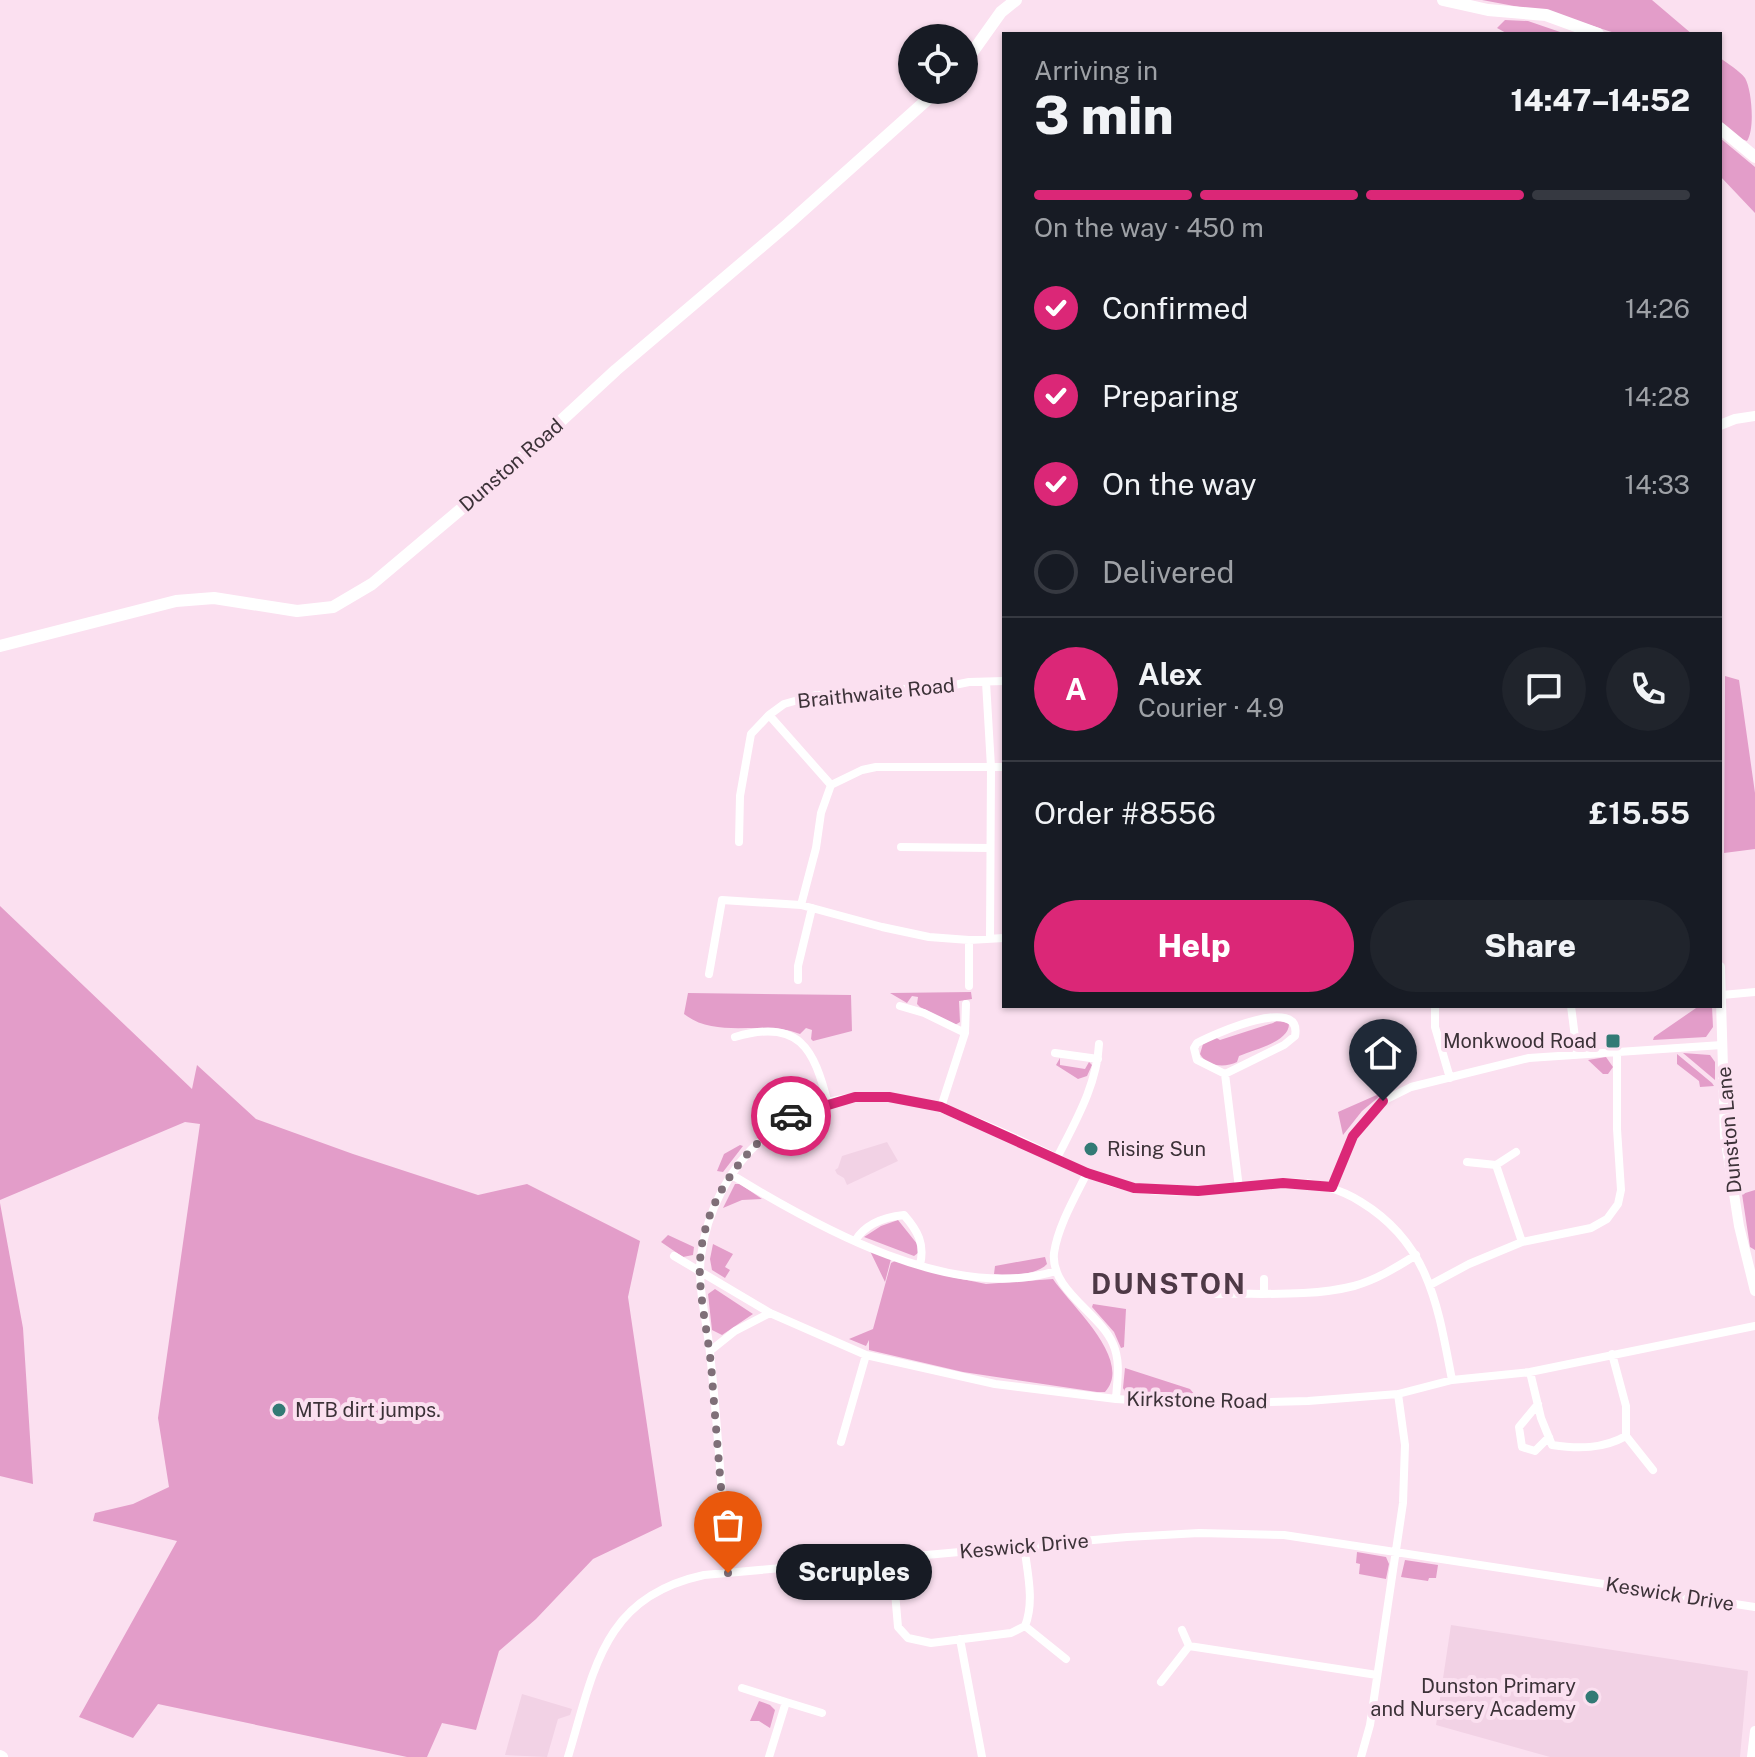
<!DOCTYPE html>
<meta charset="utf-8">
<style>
:root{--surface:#171b24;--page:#20242c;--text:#f1f3f6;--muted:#9ea1a6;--line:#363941;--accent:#db2777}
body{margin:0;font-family:"Public Sans",sans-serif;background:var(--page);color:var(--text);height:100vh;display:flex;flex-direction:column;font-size:30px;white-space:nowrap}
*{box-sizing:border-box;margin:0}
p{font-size:26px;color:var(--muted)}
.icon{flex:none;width:44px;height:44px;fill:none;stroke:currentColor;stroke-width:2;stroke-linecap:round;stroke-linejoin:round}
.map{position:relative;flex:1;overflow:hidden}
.sheet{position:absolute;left:1002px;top:32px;width:720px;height:976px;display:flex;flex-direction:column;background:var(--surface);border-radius:0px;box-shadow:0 2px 6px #0004}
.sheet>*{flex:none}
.buttons{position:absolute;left:898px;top:24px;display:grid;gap:16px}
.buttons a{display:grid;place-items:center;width:80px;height:80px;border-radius:50%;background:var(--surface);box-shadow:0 2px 6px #0004;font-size:40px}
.pin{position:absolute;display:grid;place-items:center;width:68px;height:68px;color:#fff;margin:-82px -34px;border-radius:50% 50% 50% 0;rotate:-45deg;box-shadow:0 0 8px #0007}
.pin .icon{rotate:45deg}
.courier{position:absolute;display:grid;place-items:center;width:80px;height:80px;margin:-40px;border:6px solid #db2777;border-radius:50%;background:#fff;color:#222;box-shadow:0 2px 10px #0007}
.bubble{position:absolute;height:56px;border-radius:28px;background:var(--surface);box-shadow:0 2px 6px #0004;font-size:26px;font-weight:800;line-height:56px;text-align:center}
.overview em{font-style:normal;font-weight:800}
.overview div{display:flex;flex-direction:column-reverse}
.overview{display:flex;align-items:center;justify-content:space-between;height:136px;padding:0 32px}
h1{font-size:52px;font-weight:800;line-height:60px}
.bar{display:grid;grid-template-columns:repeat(4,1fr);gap:12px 8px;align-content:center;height:96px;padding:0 32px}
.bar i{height:10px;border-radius:6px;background:var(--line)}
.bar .on{background:var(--accent)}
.bar p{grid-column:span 4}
.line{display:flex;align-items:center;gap:20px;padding:0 32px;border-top:2px solid var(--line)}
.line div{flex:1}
.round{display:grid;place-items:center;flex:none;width:84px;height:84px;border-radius:42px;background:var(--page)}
ol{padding:0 32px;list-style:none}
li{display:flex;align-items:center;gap:24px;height:88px}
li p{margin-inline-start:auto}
li .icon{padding:8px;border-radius:50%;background:var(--accent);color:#fff;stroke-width:4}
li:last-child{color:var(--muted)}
li i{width:44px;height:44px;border:4px solid var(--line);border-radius:50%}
.cta{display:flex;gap:16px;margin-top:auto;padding:16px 32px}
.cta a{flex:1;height:92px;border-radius:48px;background:var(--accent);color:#fff;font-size:32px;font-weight:800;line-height:92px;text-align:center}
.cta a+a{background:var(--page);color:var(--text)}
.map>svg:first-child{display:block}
</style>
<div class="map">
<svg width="1755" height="1757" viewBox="0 0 1755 1757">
<rect width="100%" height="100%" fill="#fbe0f0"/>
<path fill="#f2d2e5" d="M887,1142L898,1161L847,1185L844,1178L837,1174L835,1170L838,1168L842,1156Z
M1451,1625L1748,1671L1740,1757H1550L1436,1725Z
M522,1694L572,1709L570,1715L558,1719L547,1757L505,1755Z"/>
<path fill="#e39dc9" d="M1482,0H1652L1692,34H1618L1552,13Z
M1505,20L1528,21L1566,34H1508L1497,28Z
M1720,58C1727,63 1740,71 1745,78C1752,90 1755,130 1747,141L1736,137L1720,125Z
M1720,138L1755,167V213L1720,176Z
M1725,676L1739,680L1755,793V849L1724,853Z
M0,906L192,1089L197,1065L256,1119L353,1154L478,1195L527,1184L640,1241L628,1297L662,1526L593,1559L536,1619L499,1651L476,1730L442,1723L427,1757H407L158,1704L133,1738L79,1717L177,1541L93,1521L95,1513L133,1504L169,1487L158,1418L200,1124L185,1122L0,1200Z
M971,992L972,999L959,1001L960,1022L955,1025L920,1007L917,1004L918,997L912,996L907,1003L890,993Z
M688,993L851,995L852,1031L813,1041L811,1039L812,1030L806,1028L800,1034C763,1019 717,1040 684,1014Z
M1699,1006H1712L1713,1027L1706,1037L1653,1040L1654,1037Z
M1278,1020L1289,1024C1289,1042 1255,1049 1239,1056L1237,1062C1225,1068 1207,1067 1200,1054L1203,1044L1215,1037L1220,1040L1273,1023Z
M1683,1053L1710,1055L1715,1062V1080Z
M1677,1054L1712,1083L1714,1086L1700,1087L1699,1081L1677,1064Z
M1606,1057L1613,1067L1608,1074H1603L1588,1060Z
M1060,1058V1065L1085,1069L1089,1062L1092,1065L1087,1076L1078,1079L1056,1065Z
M1379,1094L1380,1096L1362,1111L1343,1135L1338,1112Z
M740,1145L743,1146L723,1172L717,1171L724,1154Z
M735,1184H740L762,1199L742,1200L723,1208Z
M1755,1190V1250L1750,1247L1742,1194Z
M0,1203L23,1328L33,1484L0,1476Z
M898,1220L918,1245V1253L914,1256L864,1237L881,1226Z
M668,1235L694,1247L693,1255L683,1257L661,1242Z
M713,1244L733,1254L725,1267L730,1270L725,1278L712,1270L710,1259Z
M870,1251L891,1259L885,1282Z
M1045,1257L1047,1264C1036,1276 1010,1275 994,1274L995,1266Z
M895,1261L952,1277L986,1284L1053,1279C1070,1305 1134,1360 1105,1392H1097L963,1372L869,1350V1340L866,1346L849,1339L873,1329L891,1263Z
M715,1289L753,1314L722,1335L712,1330L708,1294Z
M1093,1304L1126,1309L1124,1347L1121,1348L1114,1332L1092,1307Z
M1125,1368L1190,1389L1195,1395L1166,1392L1126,1393L1123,1388Z
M1357,1552L1386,1557L1389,1564L1386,1579L1359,1574L1360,1564L1356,1563Z
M1405,1560L1438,1565L1436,1578H1429L1428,1581L1401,1577Z
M759,1701L770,1705L775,1710L770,1728L759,1721H750Z"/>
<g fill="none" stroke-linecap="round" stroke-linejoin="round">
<path stroke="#fff" stroke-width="8" d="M986,682L991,767L990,938
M769,715L831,785
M739,842L740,796L751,734L769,715L784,704L816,695H856L897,689H935L969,682L1004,681
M901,847L990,848
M801,905L816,848L821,813L831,785L862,770L876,767H1004
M969,940V986
M709,974L722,900L801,905L882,927L929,937L969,940L1004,938
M798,980V966L812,908
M1722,995L1755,992
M900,1006L924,1013L965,1033
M1435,1006V1027L1450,1078
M1571,1006L1577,1053
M735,1037C799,1018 814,1048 828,1104
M1055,1053L1098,1059
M1225,1074L1197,1060L1194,1048L1197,1043C1214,1034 1303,994 1295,1036L1284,1045L1225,1074L1239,1188
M941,1107L965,1033L966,1004
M1057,1158C1075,1122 1097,1085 1099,1044
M1467,1162L1496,1165L1522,1242
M1496,1165L1516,1152
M1087,1173C1075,1197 1058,1226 1054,1253C1050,1290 1100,1313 1113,1344C1121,1362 1117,1381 1116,1399
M732,1175C819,1228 952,1303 1056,1271
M1332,1187L1353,1136L1383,1101L1411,1087L1529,1058L1722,1045
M855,1241C865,1224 885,1217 904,1215C918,1231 925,1244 920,1265
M674,1256L770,1313L866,1355L995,1384L1116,1399L1197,1404L1308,1401L1398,1394L1452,1380L1530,1372L1755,1326
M1264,1279V1293
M1430,1285L1469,1264L1522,1242L1591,1228L1607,1219L1618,1204L1621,1190L1617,1129V1051
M1216,1294C1261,1293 1311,1297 1354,1286C1376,1280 1397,1267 1416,1255
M710,1351L735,1331L770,1313
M1530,1372L1541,1418L1552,1445C1578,1449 1603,1449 1626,1436V1406L1612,1354
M1538,1404L1519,1427L1522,1447L1535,1451L1549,1437
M1626,1436L1653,1470
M841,1442L866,1355
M892,1558L898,1627L908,1638L931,1643L1011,1633L1025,1626C1035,1601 1027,1571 1024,1545
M728,1573C722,1500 718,1426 710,1353C707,1321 697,1287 701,1256C713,1163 793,1087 889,1097C944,1103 1010,1135 1059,1159C1077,1168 1094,1177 1113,1183C1168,1200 1225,1187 1281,1183C1309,1181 1337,1187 1361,1202C1430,1244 1438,1307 1452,1380
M1025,1626L1066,1659
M960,1639L982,1757
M1189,1646L1377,1675
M1161,1682L1189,1646L1182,1630
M742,1688L786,1702L769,1757
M786,1702L822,1713
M568,1757C594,1671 602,1597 704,1575L1127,1537L1199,1533L1284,1535L1755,1607
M1361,1757L1370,1725L1403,1503L1405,1445L1398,1394"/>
<path stroke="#fff" stroke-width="10" d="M1720,425L1735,419L1755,416
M1720,967L1725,1136L1739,1226L1755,1291
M1752,1757L1755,1731"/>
<path stroke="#fff" stroke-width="12" d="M1443,0L1488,10L1546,15L1598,34
M964,64L1001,12L1016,0
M1720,128L1755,157
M0,646L176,601L214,598L297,611L333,607L372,584L511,467L616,370L788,224L938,90
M0,1756L2,1757"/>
</g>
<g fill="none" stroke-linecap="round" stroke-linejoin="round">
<path stroke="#7f6f78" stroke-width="8" stroke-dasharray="0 14.4" d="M728,1573C723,1508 717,1443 712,1377C710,1341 698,1296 700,1262C703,1202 743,1148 791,1116"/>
<path stroke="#db2777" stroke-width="10" d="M791,1116L855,1097H889L941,1107L1087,1173L1134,1188L1198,1191L1283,1183L1332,1187L1353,1136L1383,1101"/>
</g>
<g fill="#327a75" stroke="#fbe0f0" stroke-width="3">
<rect x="1605" y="1033" width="16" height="16" rx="4"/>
<circle cx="1091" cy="1149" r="8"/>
<circle cx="279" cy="1410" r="8"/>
<circle cx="1592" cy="1697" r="8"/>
</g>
<g text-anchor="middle" stroke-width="8" stroke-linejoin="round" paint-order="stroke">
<g font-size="20" fill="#3c3238" stroke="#fbe0f0">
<text transform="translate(511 465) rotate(-41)" y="7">Dunston Road</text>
<text transform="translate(876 693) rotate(-6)" y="7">Braithwaite Road</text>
<text transform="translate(1729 1130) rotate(-95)" y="7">Dunston Lane</text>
<text transform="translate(1197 1400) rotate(1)" y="7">Kirkstone Road</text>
<text transform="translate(1024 1546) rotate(-5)" y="7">Keswick Drive</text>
<text transform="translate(1670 1594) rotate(9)" y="7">Keswick Drive</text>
</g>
<g font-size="20" fill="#3c3238" stroke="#fbe0f0" text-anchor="end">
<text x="1597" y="1048">Monkwood Road</text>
<text x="1107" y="1156" text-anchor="start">Rising Sun</text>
<text x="295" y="1417" text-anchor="start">MTB dirt jumps.</text>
<text x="1576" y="1693">Dunston Primary<tspan x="1576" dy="23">and Nursery Academy</tspan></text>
</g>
<g font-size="28" font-weight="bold" letter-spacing="2" fill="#4e3946" stroke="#fbe0f0">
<text x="1169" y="1294">DUNSTON</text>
</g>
</g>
</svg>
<div class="buttons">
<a><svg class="icon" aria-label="locate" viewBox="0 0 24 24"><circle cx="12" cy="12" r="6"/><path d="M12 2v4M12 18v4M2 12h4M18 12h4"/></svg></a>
</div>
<div class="pin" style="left:728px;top:1573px;background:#ea580c"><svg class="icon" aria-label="bag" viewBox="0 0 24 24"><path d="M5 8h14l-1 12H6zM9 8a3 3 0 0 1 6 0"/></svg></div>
<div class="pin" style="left:1383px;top:1101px;background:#1f2937"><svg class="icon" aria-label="home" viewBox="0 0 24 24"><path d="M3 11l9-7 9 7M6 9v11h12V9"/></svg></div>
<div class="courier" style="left:791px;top:1116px"><svg class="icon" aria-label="car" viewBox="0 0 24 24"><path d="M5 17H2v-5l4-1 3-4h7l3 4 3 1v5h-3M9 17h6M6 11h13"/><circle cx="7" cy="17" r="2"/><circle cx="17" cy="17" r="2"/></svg></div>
<div class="bubble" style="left:776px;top:1544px;width:156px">Scruples</div>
<section class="sheet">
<div class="overview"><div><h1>3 min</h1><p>Arriving in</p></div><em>14:47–14:52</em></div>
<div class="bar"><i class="on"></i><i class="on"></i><i class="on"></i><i></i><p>On the way · 450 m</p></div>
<ol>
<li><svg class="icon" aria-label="check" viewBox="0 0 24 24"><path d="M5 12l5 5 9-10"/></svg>Confirmed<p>14:26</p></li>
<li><svg class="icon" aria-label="check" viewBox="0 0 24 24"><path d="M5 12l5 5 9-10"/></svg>Preparing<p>14:28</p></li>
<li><svg class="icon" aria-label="check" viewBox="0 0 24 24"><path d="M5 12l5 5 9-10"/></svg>On the way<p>14:33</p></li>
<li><i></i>Delivered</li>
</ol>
<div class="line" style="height:144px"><b class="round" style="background:var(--accent);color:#fff">A</b><div><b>Alex</b><p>Courier · 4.9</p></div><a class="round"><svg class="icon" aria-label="chat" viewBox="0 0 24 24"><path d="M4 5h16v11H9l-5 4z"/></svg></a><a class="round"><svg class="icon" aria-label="phone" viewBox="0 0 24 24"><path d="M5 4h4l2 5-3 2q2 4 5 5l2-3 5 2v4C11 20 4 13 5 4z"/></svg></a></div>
<div class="line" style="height:104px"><div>Order #8556</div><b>£15.55</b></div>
<div class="cta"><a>Help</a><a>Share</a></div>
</section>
</div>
